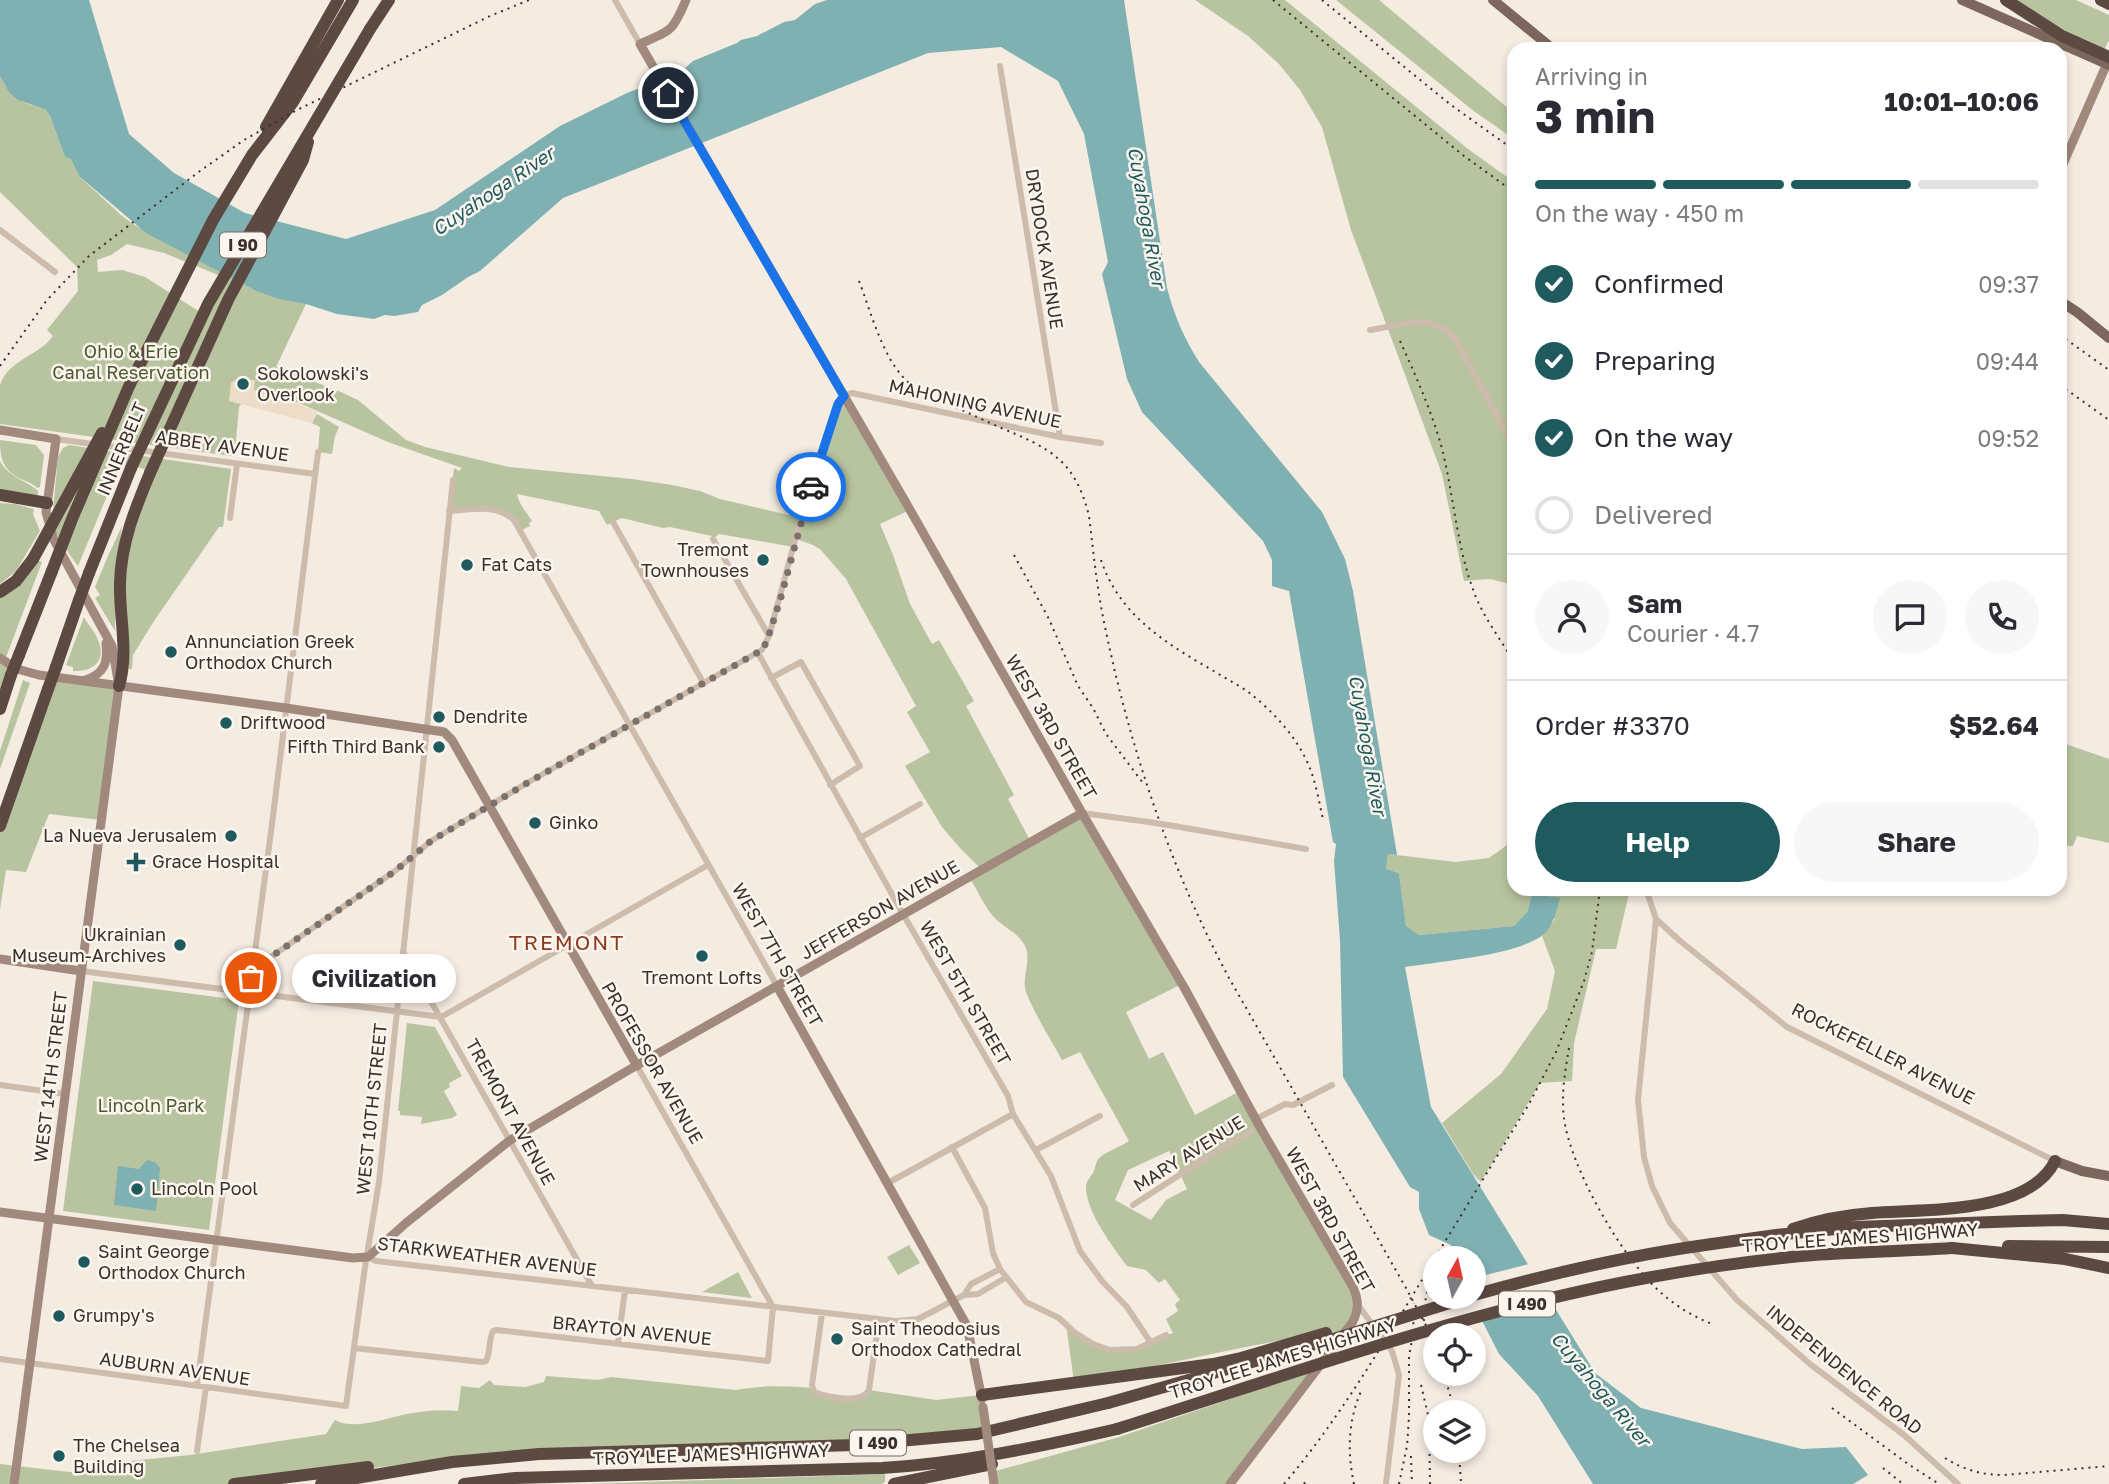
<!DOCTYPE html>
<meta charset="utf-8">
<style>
:root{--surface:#fff;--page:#f7f7f7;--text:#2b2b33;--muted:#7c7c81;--line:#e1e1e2;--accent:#1f5a5e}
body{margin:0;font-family:"Golos Text",sans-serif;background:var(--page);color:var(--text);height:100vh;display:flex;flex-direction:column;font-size:26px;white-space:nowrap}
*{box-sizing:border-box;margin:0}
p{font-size:23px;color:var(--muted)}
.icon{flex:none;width:38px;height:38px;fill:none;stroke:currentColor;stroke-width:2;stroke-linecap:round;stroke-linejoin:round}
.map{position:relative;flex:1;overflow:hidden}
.details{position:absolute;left:1507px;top:42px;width:560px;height:854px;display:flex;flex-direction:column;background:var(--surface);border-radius:21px;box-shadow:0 4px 10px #0003}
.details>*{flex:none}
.needle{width:46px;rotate:8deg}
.tools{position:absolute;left:1423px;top:1246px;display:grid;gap:14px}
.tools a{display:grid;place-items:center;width:63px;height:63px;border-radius:50%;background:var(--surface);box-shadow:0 4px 10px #0003;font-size:35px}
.pin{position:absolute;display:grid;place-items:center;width:60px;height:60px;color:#fff;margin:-30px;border:4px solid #fff;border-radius:50%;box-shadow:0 2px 7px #0007}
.courier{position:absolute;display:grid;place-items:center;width:70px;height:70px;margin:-35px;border:5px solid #1a73e8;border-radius:50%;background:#fff;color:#222;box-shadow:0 2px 9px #0007}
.bubble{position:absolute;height:49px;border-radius:24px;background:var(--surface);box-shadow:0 4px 10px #0003;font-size:23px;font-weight:700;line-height:49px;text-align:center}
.summary em{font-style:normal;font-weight:700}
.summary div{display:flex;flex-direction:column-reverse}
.summary{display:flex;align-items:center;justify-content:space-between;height:119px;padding:0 28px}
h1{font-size:46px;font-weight:700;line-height:52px}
.bar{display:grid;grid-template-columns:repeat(4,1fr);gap:10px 7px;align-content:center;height:84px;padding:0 28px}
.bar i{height:9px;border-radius:5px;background:var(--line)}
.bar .active{background:var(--accent)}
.bar p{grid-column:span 4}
.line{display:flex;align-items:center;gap:18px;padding:0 28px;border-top:2px solid var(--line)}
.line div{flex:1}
.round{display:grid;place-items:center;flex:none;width:74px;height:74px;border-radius:37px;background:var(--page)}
ol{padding:0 28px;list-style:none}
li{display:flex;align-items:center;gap:21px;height:77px}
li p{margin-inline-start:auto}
li .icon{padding:7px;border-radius:50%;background:var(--accent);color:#fff;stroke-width:4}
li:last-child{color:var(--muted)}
li i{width:38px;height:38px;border:4px solid var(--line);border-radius:50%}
.action{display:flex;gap:14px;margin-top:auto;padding:14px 28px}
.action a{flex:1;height:80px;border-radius:42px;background:var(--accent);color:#fff;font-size:28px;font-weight:700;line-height:80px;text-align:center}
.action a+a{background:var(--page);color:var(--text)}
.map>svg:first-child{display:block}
</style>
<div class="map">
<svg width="2109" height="1484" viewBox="0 0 2109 1484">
<rect width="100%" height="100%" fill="#f4ebe1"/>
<path fill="#b8c4a0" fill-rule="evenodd" d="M1195,0H1285L1468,149L1514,182V585L1490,579L1464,581L1442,474L1351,230L1322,127L1300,90L1279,64L1248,36Z
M1336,0H1379L1514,113V139L1475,112Z
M2011,0H2076L2109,15V40L2104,50H2098Z
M0,76C12,98 20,103 44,108L50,116L65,157L71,159L79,176L121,215L133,224L258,292L276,298L306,304L276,367L341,392L358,400L406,440L425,447L509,467L632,479L672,485L700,491L720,499L801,518L838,404L844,396L910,510L880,524L893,555L910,604L932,644L939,640L974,701L966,706L1014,795L1008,799L1031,842L1082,813L1182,984L1126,1012L1149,1059L1163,1052L1195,1115L1240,1091L1357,1298L1344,1334L1340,1331C1250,1343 1163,1366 1074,1382L1066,1324C1083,1341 1112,1355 1137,1349C1149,1346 1161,1336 1173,1333L1166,1319L1178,1311L1175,1304L1180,1300L1165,1279L1159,1283L1146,1270L1127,1266C1113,1247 1086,1212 1086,1187C1086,1181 1090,1178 1093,1173C1096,1167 1095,1162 1100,1157C1108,1151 1120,1147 1129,1141L1080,1052L1062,1060C1051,1040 1034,1013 1026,992C1021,976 1033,959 1024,944C1017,932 1001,926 992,915C983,904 977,889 969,877L982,870L960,848L942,827L905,766L930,752L907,712L916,706L846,579L821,550L813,545L796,539L794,547L719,534L713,539L712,536L670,527L663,528L622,518L607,525L599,511L517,494C519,505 526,511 532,521L529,523L530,526L520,531C502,501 479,510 449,511L454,468L459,471L462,468L388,442L299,403L254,390L239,407L235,451L231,456L0,424C0,414 0,393 0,385C8,360 40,355 53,336L47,330L78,291L77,267L0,192ZM127,244L164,253L223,277L203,314L145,277L122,270L98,272L97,260L111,255ZM1169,1151L1187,1189L1166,1200L1151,1220L1115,1200L1128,1170Z
M317,414L339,427L335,436L332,454L318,452L320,427L312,423Z
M0,440L36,445L44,455L40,487L37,488C32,483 28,482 21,479C3,471 0,458 0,440Z
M69,445L231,469L223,527H219L154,621L133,655L132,669H129L125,594L128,552L153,472L121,462L78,566L60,541L52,521L58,457L63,448Z
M0,461C9,478 25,479 38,491V500L0,495Z
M0,503L15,504L34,509L33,514L40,531L16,571L0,584Z
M122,526L115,579V631L95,598L100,595L95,587L108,556Z
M33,559L42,562L5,660L15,667L0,709V592Z
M84,617C88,625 95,631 98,640C107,661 93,672 73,671V667L66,665Z
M52,677L119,686L101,820L49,814L26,872L6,870L0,909V826Z
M23,680L30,683L0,769V751Z
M2060,742L2109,759V843L2077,836L2073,846H2060Z
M1514,840V889H1630L1616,949H1596L1574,1043L1572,1081L1540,1083L1481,1182L1473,1174L1442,1123L1501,1074L1547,1009L1555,971L1542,936L1555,919L1528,911L1514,926L1419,935L1406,927L1399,873L1386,869L1388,854L1455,862L1489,858Z
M93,981L239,1000L209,1230L63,1211Z
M407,1023L435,1027L462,1076L449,1083L450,1087L444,1091L457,1115L452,1118L421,1124L422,1117L400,1115V1111H398Z
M909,1245L920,1263L898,1275L887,1257Z
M738,1272L752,1298L702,1292Z
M1318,1369L1230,1484H994L992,1472L1119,1437Z
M546,1376L598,1380L611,1377L736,1390C761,1385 787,1386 813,1388L814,1392L859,1398L869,1390L936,1400L982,1395L987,1434L478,1456L233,1484H0V1464L78,1473L79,1466L190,1455L326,1434L335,1420C353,1431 387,1418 407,1414C424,1411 440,1409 458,1411L461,1386L479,1388L490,1380L494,1385L525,1387L544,1382Z
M885,1474V1482L882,1484H588Z"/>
<path fill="#ecdcc8" d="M235,380H255L254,390L292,401L317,412L312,423L229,401L231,383Z"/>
<path fill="#7fb0b2" d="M0,0H89L129,134L174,173L245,213L346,239L435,210L560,126L629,92L675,77L693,61L737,43L741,40L757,36L784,22L795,20L815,4L827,0H1124L1167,288C1174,315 1184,338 1199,362L1322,512L1345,559L1353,591L1397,855L1388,854L1386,869L1399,873L1406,926L1419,935L1514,926L1528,911L1532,894L1560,898C1556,912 1553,929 1540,937C1510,956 1442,961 1405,967L1431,1107L1595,1373L1641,1408L1802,1449L1846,1447L1868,1475L1853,1484H1593L1538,1396L1499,1354L1470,1297H1474V1258H1452L1451,1245L1429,1235L1419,1209V1192L1410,1187L1343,1077L1340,940L1334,861L1336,844L1333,842L1289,591L1272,586V560L1263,541L1142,412L1127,379L1102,274L1108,262L1084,134L1058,81L1001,47L928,53L563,198L480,271L468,277L442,295L422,305L418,312L394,316L385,315L374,319L337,314L306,304L279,299L258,292L146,233L79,176L71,159L65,157L50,116L45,109L18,100L9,92L0,76Z
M147,1160L155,1162L160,1168L156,1211L114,1205L118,1166L139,1169Z"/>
<path fill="#f4ebe1" d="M1533,1263L1556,1302L1479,1321L1467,1297H1474V1278Z"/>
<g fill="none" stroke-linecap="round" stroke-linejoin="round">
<path stroke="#7fb0b2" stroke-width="2" d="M1544,898L1545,889"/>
<path stroke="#cdbbac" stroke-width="6" d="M615,0L640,44
M1000,66L1060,437
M0,230L55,272
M1370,330C1403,325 1432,310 1457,342L1514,447
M56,439L315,474
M449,511C473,510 495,503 514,520L777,986
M230,518L237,464
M613,522L704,684
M713,539L769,636
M758,653L899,907L1008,1096L1013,1114L1051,1176L1080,1251L1102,1281L1127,1307L1151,1343
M771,678L801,662L860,766L830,785
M1082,813L1149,822
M1174,826L1306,849
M860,838L920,804
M1646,889L1656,919L1679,940L1787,1027L2055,1161
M1656,919L1638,1100L1644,1157L1652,1186L1670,1223L1737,1300L1810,1364L1904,1435L1958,1484
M403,952L592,1286
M252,970L395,871L431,841L527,783L762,650L769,636L801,518L838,404L844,396L852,393L1060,437L1101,443
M81,971L441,1017L708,865
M0,1085L65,1094
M1256,1119L1285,1104L1293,1105L1332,1085
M952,1147L985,1208L993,1253L1000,1269L1026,1302L1059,1318L1074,1332L1093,1344L1110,1350L1137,1349L1166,1335
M1036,1150L1100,1116
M888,1183L1013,1114
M1133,1205L1198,1163L1260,1126
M368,1257L376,1261L896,1321L918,1319L964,1295L978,1294L1005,1278
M964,1295L971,1284L1000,1269
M1358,1305L1392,1351L1399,1375L1386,1484
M822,1313L812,1385L814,1392C828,1397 860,1405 869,1390L879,1319
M618,1344L625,1290
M354,1348L482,1362L486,1361C491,1352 488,1341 493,1331L497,1330L768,1361L773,1307L637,1066
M0,1359L346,1406L365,1267L379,1182L453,480
M197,1386L272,824L318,452
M197,1451L206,1387"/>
<path stroke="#a18a7d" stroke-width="9" d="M686,0C672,33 671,30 640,44L905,501L1082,813L1185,989L1261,1129L1353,1287C1359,1301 1359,1310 1352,1323L1230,1484
M2060,171L2108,61
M0,430L56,439L46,512L54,540L112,646L119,686L14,1484
M0,658L17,669L39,675L286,708L444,732L452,740L637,1066
M85,680C105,674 108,662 106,643
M0,959L81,971
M777,986L967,1326L982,1399
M0,1212L353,1258L368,1257L406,1223L509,1141L627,1071L1082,813"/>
<path stroke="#7d675c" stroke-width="10" d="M1493,0L1553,49
M1962,0L2109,65
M2060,301L2077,312L2109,338
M2055,1161L2082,1171L2109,1176"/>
<path stroke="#5c4a42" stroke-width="12" d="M2006,0L2062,36L2109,57
M2101,0L2109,4
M370,29L389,0
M266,127L338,0
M130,384L213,220L252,155L293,102L353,0
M0,495L47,503
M89,573L131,468
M0,592L16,581L33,559
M19,655L52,571
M56,667L79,600
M119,686C129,652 119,617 120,583C121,543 135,509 150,473
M0,709L11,675
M0,826L48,689
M1793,1229C1818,1220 1845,1215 1872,1213C1923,1209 2029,1215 2055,1161
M1712,1244L1776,1235L1856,1227L2021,1221L2063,1220L2109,1224
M2008,1246L2109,1247
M1952,1248L2065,1259L2109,1268
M982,1395L1213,1364L1241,1358L1326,1333
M234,1484L368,1467
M321,1484L452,1462L539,1454L855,1445L977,1434L1108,1403
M464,1484L515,1478L882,1468C962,1463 1039,1447 1117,1429
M894,1484L992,1464"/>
<path stroke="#3b302b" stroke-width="2" stroke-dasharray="2 5" stroke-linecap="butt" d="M1273,0L1464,156L1514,192
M1322,0L1451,105L1514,150
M859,281C871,312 883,360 908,382C920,394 935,399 950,405C967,412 983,420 999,427C1049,448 1075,459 1089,516C1093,548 1096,580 1102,612C1127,739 1168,864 1229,978L1406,1288L1429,1331L1435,1348
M2060,335L2109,370
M1400,341C1415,374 1431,410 1441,445C1454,494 1456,545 1474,592C1482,615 1501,640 1514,662
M0,366L47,300L89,256L200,171L244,140L297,110L490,16L529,0
M2060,385L2109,420
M1014,555L1049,619L1078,686L1093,708L1106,734L1143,783
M1101,560C1124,629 1190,655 1247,691C1272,710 1297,737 1309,766C1316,783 1319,802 1323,819
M1569,1048C1565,1072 1561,1094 1564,1118C1570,1167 1621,1256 1658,1290C1674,1305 1692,1316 1712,1324
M1435,1258L1529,1104L1556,1052L1584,981L1592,952L1600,889
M1424,1321L1423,1312L1431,1273
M1444,1374L1455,1412
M1421,1385L1429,1419L1430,1484
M1832,1408L1908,1464L1939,1484
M1459,1451L1461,1484
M1411,1456L1412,1484
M1945,1458C1964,1470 1982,1475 2004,1475L2109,1466
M1883,1468L1903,1484
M1284,1484C1343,1415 1387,1336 1435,1259
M1304,1484L1307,1479
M1354,1484C1347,1451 1348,1420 1362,1389
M1399,1484L1407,1446L1409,1417V1356L1413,1334L1414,1303"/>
<path stroke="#cdbbac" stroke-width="6" d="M1149,822L1174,826"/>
<path stroke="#a18a7d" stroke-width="9" d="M983,1407L994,1484"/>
<path stroke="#5c4a42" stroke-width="12" d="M131,468L208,304L370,29
M150,473L228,300L303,160L308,142
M33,559L102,433
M52,571L72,519L130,384
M79,600L89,573
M11,675L19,655
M48,689L56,667
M1474,1295C1552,1273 1631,1255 1712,1244
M1108,1403L1350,1334L1469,1297
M1117,1429C1285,1376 1452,1316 1625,1282C1687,1270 1751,1260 1814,1255C1860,1252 1906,1251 1952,1248"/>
</g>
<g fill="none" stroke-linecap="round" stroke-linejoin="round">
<path stroke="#7c716b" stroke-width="7" stroke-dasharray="0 12.6" d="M251,978L252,970L395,871L431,841L527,783L762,650L767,641L781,597L811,487"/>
<path stroke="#1a73e8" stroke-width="9" d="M668,93L844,396L838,404L811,487"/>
</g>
<g fill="#1f5a5e" stroke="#fbf5ee" stroke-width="2.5">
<circle cx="243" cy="384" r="7"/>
<circle cx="763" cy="560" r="7"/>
<circle cx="467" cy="565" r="7"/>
<circle cx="171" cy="652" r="7"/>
<circle cx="439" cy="717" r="7"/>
<circle cx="226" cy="723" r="7"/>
<circle cx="439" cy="747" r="7"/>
<circle cx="535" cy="823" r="7"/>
<circle cx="231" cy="836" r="7"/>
<path d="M132.5 851.5h7v7h7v7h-7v7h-7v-7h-7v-7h7z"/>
<circle cx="180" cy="945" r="7"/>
<circle cx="702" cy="956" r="7"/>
<circle cx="137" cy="1189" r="7"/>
<circle cx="84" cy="1262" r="7"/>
<circle cx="59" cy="1316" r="7"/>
<circle cx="837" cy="1339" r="7"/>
<circle cx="59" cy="1456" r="7"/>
</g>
<g text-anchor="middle" stroke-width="5" stroke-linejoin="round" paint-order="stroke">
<g fill="#fbf5ee" stroke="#756b66" stroke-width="2">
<rect x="220" y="232.5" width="46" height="25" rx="5"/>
<rect x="1499" y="1291.5" width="56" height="25" rx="5"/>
<rect x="850" y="1430.5" width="56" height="25" rx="5"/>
</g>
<g font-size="16" font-weight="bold" fill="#3b302b">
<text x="243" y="251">I 90</text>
<text x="1527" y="1310">I 490</text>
<text x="878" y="1449">I 490</text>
</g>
<g font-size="18" fill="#3b302b" stroke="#fbf5ee">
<text transform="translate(1044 249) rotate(81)" y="6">DRYDOCK AVENUE</text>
<text transform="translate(975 404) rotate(12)" y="6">MAHONING AVENUE</text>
<text transform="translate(222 446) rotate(8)" y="6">ABBEY AVENUE</text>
<text transform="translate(122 449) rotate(-67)" y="6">INNERBELT</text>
<text transform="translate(1051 727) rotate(60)" y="6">WEST 3RD STREET</text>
<text transform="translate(880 910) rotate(-30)" y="6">JEFFERSON AVENUE</text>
<text transform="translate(777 955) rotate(60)" y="6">WEST 7TH STREET</text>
<text transform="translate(965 993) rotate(60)" y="6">WEST 5TH STREET</text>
<text transform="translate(1883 1054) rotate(27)" y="6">ROCKEFELLER AVENUE</text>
<text transform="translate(652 1063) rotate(60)" y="6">PROFESSOR AVENUE</text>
<text transform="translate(51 1077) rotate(-83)" y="6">WEST 14TH STREET</text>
<text transform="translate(372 1109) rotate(-84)" y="6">WEST 10TH STREET</text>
<text transform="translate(510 1112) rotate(61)" y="6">TREMONT AVENUE</text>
<text transform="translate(1189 1154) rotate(-32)" y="6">MARY AVENUE</text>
<text transform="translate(1330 1220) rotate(61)" y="6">WEST 3RD STREET</text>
<text transform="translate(1860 1238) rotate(-4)" y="6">TROY LEE JAMES HIGHWAY</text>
<text transform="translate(487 1257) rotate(7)" y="6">STARKWEATHER AVENUE</text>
<text transform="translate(632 1331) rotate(6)" y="6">BRAYTON AVENUE</text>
<text transform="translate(1283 1359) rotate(-17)" y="6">TROY LEE JAMES HIGHWAY</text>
<text transform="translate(175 1369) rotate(8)" y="6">AUBURN AVENUE</text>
<text transform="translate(1844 1370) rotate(39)" y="6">INDEPENDENCE ROAD</text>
<text transform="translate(711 1455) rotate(-2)" y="6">TROY LEE JAMES HIGHWAY</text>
</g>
<g font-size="18" fill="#4a5a2e" stroke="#fbf5ee">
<text x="131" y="358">Ohio &amp; Erie<tspan x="131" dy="21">Canal Reservation</tspan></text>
<text x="151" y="1112">Lincoln Park</text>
</g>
<g font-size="18" fill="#3b302b" stroke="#fbf5ee" text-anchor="start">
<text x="257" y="380">Sokolowski's<tspan x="257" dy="21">Overlook</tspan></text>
<text x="749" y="556" text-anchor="end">Tremont<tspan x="749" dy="21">Townhouses</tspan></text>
<text x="481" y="571">Fat Cats</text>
<text x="185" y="648">Annunciation Greek<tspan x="185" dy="21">Orthodox Church</tspan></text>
<text x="453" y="723">Dendrite</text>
<text x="240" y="729">Driftwood</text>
<text x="425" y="753" text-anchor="end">Fifth Third Bank</text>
<text x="549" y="829">Ginko</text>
<text x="217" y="842" text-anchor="end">La Nueva Jerusalem</text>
<text x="152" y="868">Grace Hospital</text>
<text x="166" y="941" text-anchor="end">Ukrainian<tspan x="166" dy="21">Museum-Archives</tspan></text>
<text x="702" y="984" text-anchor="middle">Tremont Lofts</text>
<text x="151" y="1195">Lincoln Pool</text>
<text x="98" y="1258">Saint George<tspan x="98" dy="21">Orthodox Church</tspan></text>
<text x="73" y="1322">Grumpy's</text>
<text x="851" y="1335">Saint Theodosius<tspan x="851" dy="21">Orthodox Cathedral</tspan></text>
<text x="73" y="1452">The Chelsea<tspan x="73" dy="21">Building</tspan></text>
</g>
<g font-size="19" font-style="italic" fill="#1f5a5e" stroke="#fbf5ee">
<text transform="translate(493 191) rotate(-34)" y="7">Cuyahoga River</text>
<text transform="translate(1147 217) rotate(80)" y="7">Cuyahoga River</text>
<text transform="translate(1368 745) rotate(80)" y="7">Cuyahoga River</text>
<text transform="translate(1601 1389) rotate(50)" y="7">Cuyahoga River</text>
</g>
<g font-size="21" letter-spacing="2" fill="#8c3b22" stroke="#fbf5ee">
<text x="567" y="950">TREMONT</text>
</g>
</g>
</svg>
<div class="tools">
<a><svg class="needle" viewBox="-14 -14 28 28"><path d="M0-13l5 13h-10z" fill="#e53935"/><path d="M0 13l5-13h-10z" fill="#7c7c81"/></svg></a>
<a><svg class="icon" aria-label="locate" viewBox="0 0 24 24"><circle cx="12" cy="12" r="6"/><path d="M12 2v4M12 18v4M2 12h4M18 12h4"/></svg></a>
<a><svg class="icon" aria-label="layers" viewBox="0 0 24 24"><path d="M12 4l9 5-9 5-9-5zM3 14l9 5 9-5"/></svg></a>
</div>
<div class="pin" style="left:251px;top:978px;background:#ea580c"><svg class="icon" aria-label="bag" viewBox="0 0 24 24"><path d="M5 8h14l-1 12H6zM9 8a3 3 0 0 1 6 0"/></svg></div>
<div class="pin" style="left:668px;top:93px;background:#1f2937"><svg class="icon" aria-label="home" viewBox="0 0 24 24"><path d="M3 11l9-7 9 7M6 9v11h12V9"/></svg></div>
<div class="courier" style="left:811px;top:487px"><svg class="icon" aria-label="car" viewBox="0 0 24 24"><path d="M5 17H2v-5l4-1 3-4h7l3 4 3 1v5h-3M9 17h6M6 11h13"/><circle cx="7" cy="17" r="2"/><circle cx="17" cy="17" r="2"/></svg></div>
<div class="bubble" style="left:292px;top:954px;width:164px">Civilization</div>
<section class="details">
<div class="summary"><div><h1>3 min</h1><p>Arriving in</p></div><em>10:01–10:06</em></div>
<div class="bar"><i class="active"></i><i class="active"></i><i class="active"></i><i></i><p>On the way · 450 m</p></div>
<ol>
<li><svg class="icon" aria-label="check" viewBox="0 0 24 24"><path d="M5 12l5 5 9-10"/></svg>Confirmed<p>09:37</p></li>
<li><svg class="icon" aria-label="check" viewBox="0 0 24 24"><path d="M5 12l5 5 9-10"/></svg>Preparing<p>09:44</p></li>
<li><svg class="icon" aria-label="check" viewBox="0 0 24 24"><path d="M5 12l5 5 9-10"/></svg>On the way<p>09:52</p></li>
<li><i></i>Delivered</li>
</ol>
<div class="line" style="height:126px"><a class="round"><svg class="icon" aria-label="person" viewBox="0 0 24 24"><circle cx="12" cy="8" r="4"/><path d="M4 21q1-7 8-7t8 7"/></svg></a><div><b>Sam</b><p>Courier · 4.7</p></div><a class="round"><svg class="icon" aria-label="chat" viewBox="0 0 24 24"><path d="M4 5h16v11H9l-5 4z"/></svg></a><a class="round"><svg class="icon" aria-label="phone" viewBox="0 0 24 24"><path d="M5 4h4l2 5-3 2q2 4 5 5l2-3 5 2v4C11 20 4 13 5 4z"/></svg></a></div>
<div class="line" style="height:91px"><div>Order #3370</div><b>$52.64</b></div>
<div class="action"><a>Help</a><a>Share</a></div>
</section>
</div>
